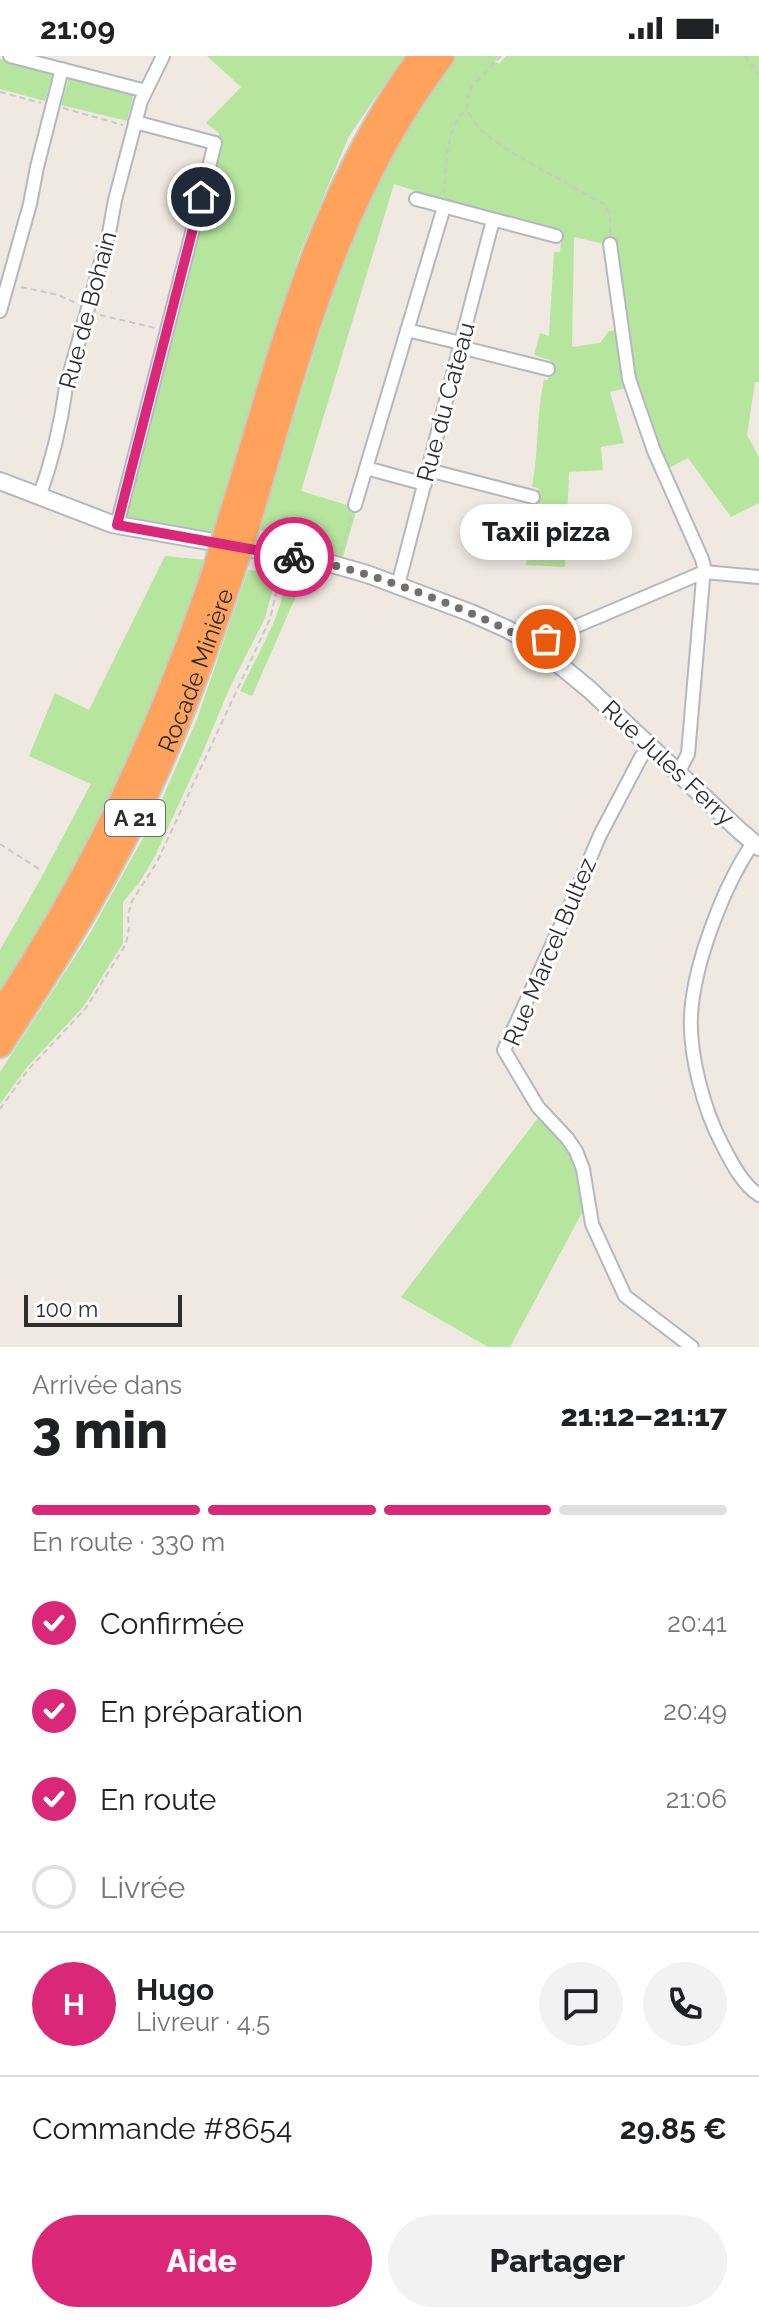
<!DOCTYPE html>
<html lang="fr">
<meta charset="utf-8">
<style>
:root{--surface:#fff;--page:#f2f2f2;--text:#202124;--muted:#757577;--line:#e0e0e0;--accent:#db2777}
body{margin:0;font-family:Raleway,sans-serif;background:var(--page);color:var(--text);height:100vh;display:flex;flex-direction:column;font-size:30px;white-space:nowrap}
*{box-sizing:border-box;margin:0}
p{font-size:26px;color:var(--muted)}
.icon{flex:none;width:44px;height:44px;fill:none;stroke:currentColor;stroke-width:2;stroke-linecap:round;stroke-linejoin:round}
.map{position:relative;height:1291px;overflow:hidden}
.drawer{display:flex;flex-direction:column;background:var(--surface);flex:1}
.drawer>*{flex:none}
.scale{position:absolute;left:24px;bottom:20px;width:158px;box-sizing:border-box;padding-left:8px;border:4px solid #2e2e2e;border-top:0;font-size:22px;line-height:28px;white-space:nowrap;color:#2e2e2e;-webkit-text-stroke:6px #fff;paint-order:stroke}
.pin{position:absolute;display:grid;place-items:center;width:68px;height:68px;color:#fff;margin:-34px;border:4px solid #fff;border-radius:50%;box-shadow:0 2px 8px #0007}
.courier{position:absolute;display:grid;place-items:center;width:80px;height:80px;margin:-40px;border:6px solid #db2777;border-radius:50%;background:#fff;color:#222;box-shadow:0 2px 10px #0007}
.bubble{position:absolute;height:56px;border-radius:28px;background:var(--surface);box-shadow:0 4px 12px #0003;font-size:26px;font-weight:800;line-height:56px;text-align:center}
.headline em{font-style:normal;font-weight:800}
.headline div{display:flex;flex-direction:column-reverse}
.headline{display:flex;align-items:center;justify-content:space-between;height:136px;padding:0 32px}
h1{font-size:52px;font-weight:800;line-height:60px}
.bar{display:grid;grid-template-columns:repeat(4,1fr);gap:12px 8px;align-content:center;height:96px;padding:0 32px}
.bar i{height:10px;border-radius:6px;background:var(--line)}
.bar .selected{background:var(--accent)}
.bar p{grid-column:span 4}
.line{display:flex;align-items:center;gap:20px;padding:0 32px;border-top:2px solid var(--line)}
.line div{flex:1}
.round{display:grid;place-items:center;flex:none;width:84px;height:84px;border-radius:42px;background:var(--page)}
ol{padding:0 32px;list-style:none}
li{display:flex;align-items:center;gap:24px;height:88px}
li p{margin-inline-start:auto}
li .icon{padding:8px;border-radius:50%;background:var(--accent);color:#fff;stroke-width:4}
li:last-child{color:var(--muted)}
li i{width:44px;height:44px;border:4px solid var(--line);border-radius:50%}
.cta{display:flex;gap:16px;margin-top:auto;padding:16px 32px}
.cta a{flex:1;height:92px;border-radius:48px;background:var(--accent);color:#fff;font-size:32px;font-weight:800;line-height:92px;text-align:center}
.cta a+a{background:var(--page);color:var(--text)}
.status{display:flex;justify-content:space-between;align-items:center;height:56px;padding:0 40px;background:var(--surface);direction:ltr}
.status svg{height:22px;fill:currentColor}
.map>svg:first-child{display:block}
</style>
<div class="status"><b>21:09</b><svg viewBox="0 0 49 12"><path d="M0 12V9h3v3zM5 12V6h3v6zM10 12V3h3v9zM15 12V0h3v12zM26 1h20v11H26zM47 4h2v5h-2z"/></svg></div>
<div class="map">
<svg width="759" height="1291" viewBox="0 0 759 1291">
<rect width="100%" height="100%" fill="#efe9e1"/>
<path fill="#b6e59e" d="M207,0H404L349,80L299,199L212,478L125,465L149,353L219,77L206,67L241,31Z
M455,0H499L495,5L499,8L506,0H759V326H755L747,379L759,401V447L731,461L688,402L669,412L660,401L635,329L613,190L574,181L572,291L600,287L609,275L618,274L621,294L618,300L626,332L610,336L624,387L601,391L603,414L569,416L565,511L526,509L533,452H536L538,432L532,431C539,395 536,359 544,324H548L550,304L534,299L540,277L549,280L554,196H560L562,175L450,146L394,128L301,435L357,452L343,501L299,490L295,481L259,474C297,357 327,236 379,124C400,80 427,39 455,0Z
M0,3L53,17L45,45L0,33Z
M69,22L134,37L127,65L61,49Z
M165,500L206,504L156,635L113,741L58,849L0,936V894L40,824L91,728L29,700L55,637L89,654Z
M297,512L307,515L252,640L240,635C253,608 278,565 283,537C285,525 284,516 297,512Z
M248,514L277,517L265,562L230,631L202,698L153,804L139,827L123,846V887L84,950L27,1011L0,1048V1016L89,879L152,766L197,663Z
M538,1062L565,1087L575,1104L584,1153L510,1291H488L401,1241Z"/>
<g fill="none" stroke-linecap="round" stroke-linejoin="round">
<g stroke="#b4b7c1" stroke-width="16">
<path id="minor" d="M10,0L146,35
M416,143L556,180
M610,188L629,323L654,395L702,503L704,511L688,698L678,717
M0,255L30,148L37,111L62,13
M407,274L461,287
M460,291L548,313
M366,412L425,428
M428,414L533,441
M39,441C52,406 61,367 66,331L109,177L115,144L141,45L163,0
M355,449L444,151
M117,469L215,87L135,66
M398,529L493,164
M538,591L546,583L704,516L759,521
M650,690L641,701L600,779L572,845L504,994L538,1051L567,1082L576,1095L583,1113L592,1168L625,1240L692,1291
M753,787C724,829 694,907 691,959C689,999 704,1055 723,1090C731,1106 743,1129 759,1139"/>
</g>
<g stroke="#b4b7c1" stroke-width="20">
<path id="tertiary" d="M0,425L112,468L325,506L367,518L471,557L507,573L538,591L590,634L740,775L759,791"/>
</g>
<g stroke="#c9c9c9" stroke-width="28">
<g id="motorway">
<path d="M230,464C281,300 317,141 421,0"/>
<path d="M248,467C298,302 335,140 442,0"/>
<path d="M0,958C95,815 160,676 215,514"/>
<path id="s1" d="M0,989C48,916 95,843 133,765C173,685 204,601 232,516"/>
</g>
</g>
<path stroke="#c9c9c9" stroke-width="2" stroke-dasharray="6 4" stroke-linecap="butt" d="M501,0L469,34L467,54L479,73L509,95L605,149L610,158V178
M745,0L759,18
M0,36L41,47
M63,52L123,69
M444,138C445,116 447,66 466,54
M21,231L58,239L76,247
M100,259L155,272
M341,496L351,460
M0,788L39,813
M0,1053L28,1014L86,952L126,888L129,872L128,859L132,845L157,806L270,563L282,512"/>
<use href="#minor" stroke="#fff" stroke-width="12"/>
<use href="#tertiary" stroke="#fff" stroke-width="16"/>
<use href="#motorway" stroke="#ffa35c" stroke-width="24"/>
<g stroke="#c9c9c9" stroke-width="28" stroke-linecap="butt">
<path id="motorway-bridge" d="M215,514L230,464
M232,516L248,467"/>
</g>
<use href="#motorway-bridge" stroke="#ffa35c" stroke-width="24"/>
</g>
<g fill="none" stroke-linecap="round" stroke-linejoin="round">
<path stroke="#726f6d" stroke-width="8" stroke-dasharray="0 14.4" d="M294,501C342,509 386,524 431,541C468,556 504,570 538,591L546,583"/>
<path stroke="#db2777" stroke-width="10" d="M201,141L117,469L294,501"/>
</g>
<g text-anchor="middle" stroke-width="6" stroke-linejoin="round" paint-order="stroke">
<rect fill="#fff" stroke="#6d6d6d" stroke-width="2" x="105" y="744" width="60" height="36" rx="6"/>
<g font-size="22" font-weight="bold" fill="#2e2e2e">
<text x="135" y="770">A 21</text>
</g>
<g font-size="24" fill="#2e2e2e" stroke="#fff">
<text transform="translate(88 254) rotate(-75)" y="8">Rue de Bohain</text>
<text transform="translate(446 346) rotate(-75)" y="8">Rue du Cateau</text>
<text dy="8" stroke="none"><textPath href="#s1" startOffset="424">Rocade Minière</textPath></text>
<text transform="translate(668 707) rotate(43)" y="8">Rue Jules Ferry</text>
<text transform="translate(550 896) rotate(-67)" y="8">Rue Marcel Bultez</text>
</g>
</g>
</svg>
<div class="scale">100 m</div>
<div class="pin" style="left:546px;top:583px;background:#ea580c"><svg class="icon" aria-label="bag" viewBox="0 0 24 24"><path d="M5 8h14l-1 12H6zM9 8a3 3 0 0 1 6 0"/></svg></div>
<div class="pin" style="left:201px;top:141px;background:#1f2937"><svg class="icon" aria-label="home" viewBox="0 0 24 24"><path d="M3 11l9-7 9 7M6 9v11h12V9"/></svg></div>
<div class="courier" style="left:294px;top:501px"><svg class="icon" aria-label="bike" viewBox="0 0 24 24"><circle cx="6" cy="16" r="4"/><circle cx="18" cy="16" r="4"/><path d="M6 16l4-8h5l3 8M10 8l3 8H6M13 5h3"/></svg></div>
<div class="bubble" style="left:460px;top:448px;width:172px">Taxii pizza</div>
</div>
<section class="drawer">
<div class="headline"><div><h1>3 min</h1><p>Arrivée dans</p></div><em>21:12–21:17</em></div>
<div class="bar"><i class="selected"></i><i class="selected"></i><i class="selected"></i><i></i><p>En route · 330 m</p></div>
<ol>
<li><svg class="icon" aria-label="check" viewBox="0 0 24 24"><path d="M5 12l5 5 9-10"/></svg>Confirmée<p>20:41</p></li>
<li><svg class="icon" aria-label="check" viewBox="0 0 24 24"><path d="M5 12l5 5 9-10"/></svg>En préparation<p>20:49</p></li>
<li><svg class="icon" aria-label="check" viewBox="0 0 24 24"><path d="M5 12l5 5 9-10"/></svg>En route<p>21:06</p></li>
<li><i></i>Livrée</li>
</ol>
<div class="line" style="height:144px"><b class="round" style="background:var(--accent);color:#fff">H</b><div><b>Hugo</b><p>Livreur · 4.5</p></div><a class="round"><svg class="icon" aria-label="chat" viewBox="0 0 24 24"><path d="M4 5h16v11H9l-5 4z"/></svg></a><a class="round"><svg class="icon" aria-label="phone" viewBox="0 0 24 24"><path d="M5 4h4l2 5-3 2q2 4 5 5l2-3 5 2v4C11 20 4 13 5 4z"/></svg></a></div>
<div class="line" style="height:104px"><div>Commande #8654</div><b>29.85 €</b></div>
<div class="cta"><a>Aide</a><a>Partager</a></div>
</section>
